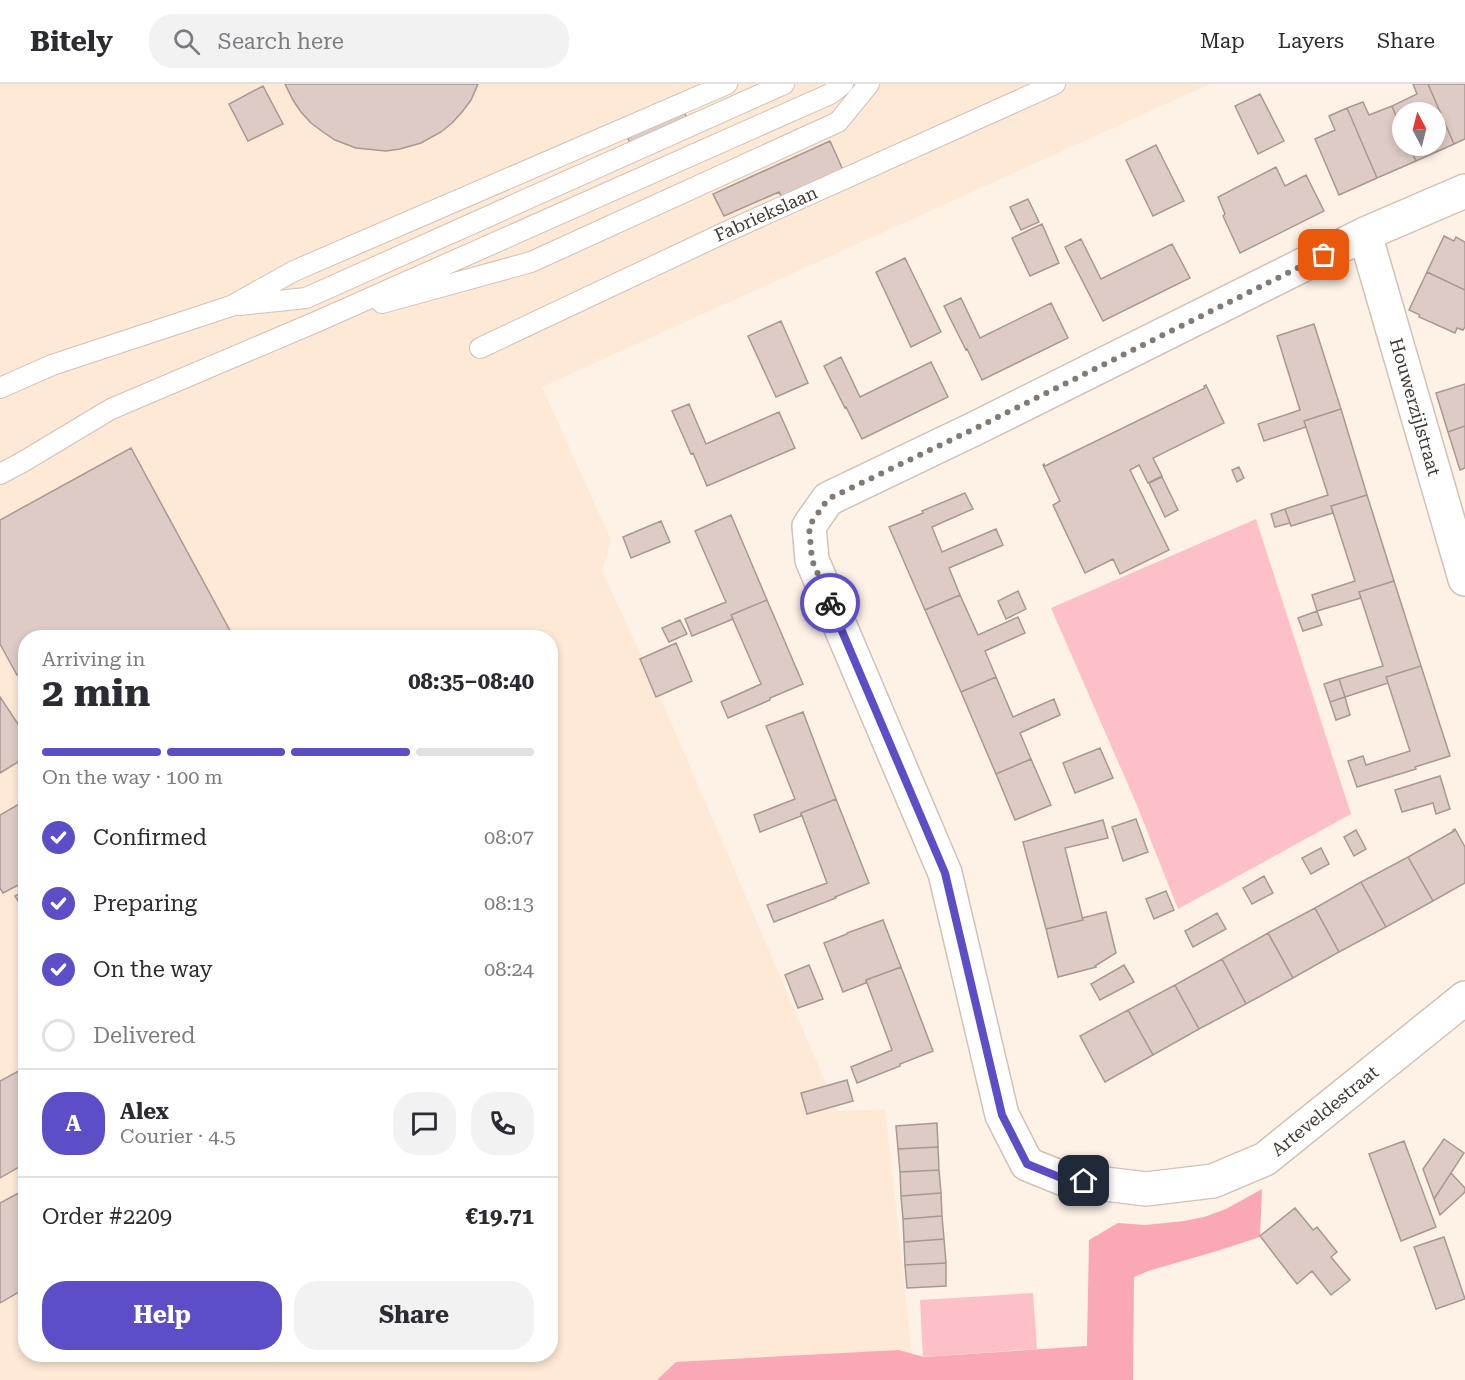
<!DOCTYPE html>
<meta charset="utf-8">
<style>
:root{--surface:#fff;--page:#f2f2f3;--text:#2b2b33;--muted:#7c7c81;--line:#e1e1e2;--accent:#5c4ec6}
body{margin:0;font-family:"Roboto Serif",serif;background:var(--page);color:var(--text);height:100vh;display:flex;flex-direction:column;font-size:22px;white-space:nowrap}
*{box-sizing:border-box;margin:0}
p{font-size:20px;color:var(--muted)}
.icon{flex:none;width:33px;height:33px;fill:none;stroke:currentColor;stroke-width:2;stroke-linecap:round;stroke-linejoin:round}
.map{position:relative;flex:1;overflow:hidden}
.drawer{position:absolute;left:18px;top:546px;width:540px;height:732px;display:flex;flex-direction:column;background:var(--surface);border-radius:24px;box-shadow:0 3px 9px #0003}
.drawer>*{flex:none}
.needle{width:39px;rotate:353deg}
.tools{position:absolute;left:1392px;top:18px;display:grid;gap:12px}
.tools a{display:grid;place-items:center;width:54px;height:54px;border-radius:50%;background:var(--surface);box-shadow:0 3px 9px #0003;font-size:30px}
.pin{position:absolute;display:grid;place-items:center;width:51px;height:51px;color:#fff;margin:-26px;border-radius:12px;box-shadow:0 3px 9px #0006}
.courier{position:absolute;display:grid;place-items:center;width:60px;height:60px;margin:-30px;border:4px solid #5c4ec6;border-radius:50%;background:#fff;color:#222;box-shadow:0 2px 8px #0007}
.head em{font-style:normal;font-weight:700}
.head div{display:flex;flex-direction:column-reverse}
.head{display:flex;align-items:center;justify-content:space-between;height:102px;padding:0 24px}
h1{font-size:39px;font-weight:700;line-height:45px}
.bar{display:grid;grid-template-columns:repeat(4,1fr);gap:9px 6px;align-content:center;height:72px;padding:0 24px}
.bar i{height:8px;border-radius:4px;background:var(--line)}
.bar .active{background:var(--accent)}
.bar p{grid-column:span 4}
.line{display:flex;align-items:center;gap:15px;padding:0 24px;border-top:2px solid var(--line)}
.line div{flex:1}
.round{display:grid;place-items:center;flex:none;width:63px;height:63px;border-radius:24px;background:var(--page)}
ol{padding:0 24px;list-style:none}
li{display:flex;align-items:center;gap:18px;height:66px}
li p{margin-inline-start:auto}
li .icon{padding:6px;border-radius:50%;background:var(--accent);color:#fff;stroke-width:4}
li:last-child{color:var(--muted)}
li i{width:33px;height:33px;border:3px solid var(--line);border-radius:50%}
.cta{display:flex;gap:12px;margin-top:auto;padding:12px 24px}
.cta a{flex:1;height:69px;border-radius:24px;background:var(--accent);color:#fff;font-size:24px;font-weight:700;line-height:69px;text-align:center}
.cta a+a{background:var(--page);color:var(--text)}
header{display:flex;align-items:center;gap:36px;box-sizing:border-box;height:84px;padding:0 30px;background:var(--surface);border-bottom:2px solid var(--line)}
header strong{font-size:28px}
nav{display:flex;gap:33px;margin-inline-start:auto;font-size:21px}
.search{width:420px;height:54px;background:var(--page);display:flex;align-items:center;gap:15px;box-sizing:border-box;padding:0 21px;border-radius:24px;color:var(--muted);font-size:22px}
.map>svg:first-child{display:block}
</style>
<header>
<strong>Bitely</strong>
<div class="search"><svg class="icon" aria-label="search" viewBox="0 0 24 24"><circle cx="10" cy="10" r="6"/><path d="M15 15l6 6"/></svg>Search here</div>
<nav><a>Map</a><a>Layers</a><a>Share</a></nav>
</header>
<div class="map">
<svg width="1465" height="1296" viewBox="0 0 1465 1296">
<rect width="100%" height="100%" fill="#fef2e7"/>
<path fill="#fde9d5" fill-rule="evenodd" d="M0,0H1210L542,303L611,456L602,487L658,608L838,1027L885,1025L915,1296H0ZM26,554H550V1270H26Z"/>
<path fill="#fdc0c9" d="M1256,435L1351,730L1178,825L1136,719L1051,524Z
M1033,1209L1037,1265L923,1273L920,1216Z"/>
<path fill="#faa8b5" d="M1262,1105L1260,1153L1217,1167L1148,1187L1134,1193L1133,1296H657L676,1278L899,1266L924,1273L1087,1262L1089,1156L1118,1139L1145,1141L1184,1137L1204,1133L1226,1125Z"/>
<path fill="#dfcbc5" stroke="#aa9791" stroke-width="1.5" d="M285,0H478L471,16L462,28L452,39L441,48L421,59L400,65L386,67L356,64L335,56L323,48L311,39L301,28L293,16Z
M1413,0H1428L1454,60L1416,77L1409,62H1436V28H1402V47L1392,22L1417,10Z
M1428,0H1465V55L1454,60Z
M263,2L283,40L248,57L229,20Z
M1260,10L1284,57L1258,70L1235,22Z
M1363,18L1369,31L1392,22L1402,47V62H1409L1416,77L1377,94L1347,24Z
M682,23L689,39L632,64L625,47Z
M1347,24L1377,94L1339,111L1315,55L1335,46L1329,32Z
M830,57L843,86L782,113L779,108L724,132L713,110Z
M1156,61L1184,117L1153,132L1126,76Z
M1276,83L1285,102L1306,91L1324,127L1240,169L1223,132L1225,130L1218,113Z
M1028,115L1039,138L1021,146L1010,123Z
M1042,140L1059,179L1030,192L1012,154Z
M1444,152L1454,157L1456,153L1465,158V206L1427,188Z
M1081,155L1101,195L1172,160L1190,194L1103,237L1065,163Z
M905,174L941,248L911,263L876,188Z
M1427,188L1465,206V243L1463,246L1457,244L1455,249L1419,233L1420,231L1409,226Z
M961,214L980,254L1051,219L1068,254L982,296L967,265L966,266L944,222Z
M781,237L808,299L776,313L748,252Z
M1314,240L1341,325L1304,337L1306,343L1264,357L1258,340L1300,326L1277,252Z
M841,273L860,313L931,278L948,313L862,355L846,323L845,324L824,282Z
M1465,300V342L1448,348L1436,309Z
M1206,301L1224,339L1153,374L1162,392L1148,399L1139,381L1130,386L1169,466L1120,490L1113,475L1085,489L1053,421L1060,417L1043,381L1044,380L1045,382L1205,304L1204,302Z
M689,320L706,360L779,328L795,364L707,402L693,369L691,370L672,327Z
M1341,325L1367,411L1331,422L1333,429L1291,442L1285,425L1328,411L1304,337Z
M1465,342V384L1460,386L1448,348Z
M131,364L234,554H26V586L17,591L0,560V436Z
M1239,383L1244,394L1237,398L1232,386Z
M1162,393L1178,426L1165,433L1149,399Z
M965,409L973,425L932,443L942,468L996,445L1003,461L949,484L960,511L925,526L889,443L923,429L922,427Z
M1367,411L1394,497L1359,508L1361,514L1317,527L1312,511L1355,497L1331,422Z
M1285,425L1290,439L1275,443L1271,430Z
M731,431L767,516L731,531L733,535L692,552L685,535L726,518L695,447Z
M661,437L670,458L631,474L623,453Z
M1394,497L1421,582L1386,593L1388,599L1345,613L1339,595L1383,582L1359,508Z
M1018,507L1026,525L1006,535L998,517Z
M960,511L978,551L1018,533L1025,549L985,567L996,593L961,608L925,526Z
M767,516L803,600L770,614V616L728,634L721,618L761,600L731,531Z
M1317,527L1322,541L1303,547L1298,534Z
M680,536L687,550L669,558L662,544Z
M676,559L692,597L656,613L640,575Z
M1421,582L1450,672L1415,683L1416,685L1357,703L1348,677L1363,672L1366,681L1410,667L1386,593Z
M996,593L1013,633L1054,615L1060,631L1020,649L1031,675L996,690L961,608Z
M1339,595L1345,613L1330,618L1324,600Z
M0,613L26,652V673L0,689Z
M1345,613L1350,631L1336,636L1330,618Z
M803,628L836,715L801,729V732L760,748L754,731L795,715L766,642Z
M1100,664L1113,694L1075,709L1063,679Z
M1031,675L1051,721L1015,736L996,690Z
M1440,692L1450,725L1436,730L1433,719L1402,728L1395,706Z
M836,715L869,799L835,813L836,814L774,838L767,821L827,799L801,729Z
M26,716V797L3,809L0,804V731Z
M1136,735L1148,768L1123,777L1112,743Z
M1103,736L1108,754L1065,764L1083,836L1046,845L1023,758Z
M1455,745L1465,763V799L1433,817L1408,773L1454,747L1453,746Z
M1356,746L1366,765L1354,772L1344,753Z
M1321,764L1329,780L1311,790L1302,774Z
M1408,773L1433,817L1386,843L1361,798Z
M1264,792L1273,809L1252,820L1243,804Z
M1361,798L1386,843L1339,868L1315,824Z
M26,806V830L15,812Z
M1166,807L1174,826L1154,835L1146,815Z
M1315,824L1339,868L1293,894L1268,849Z
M1106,828L1116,869L1095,882L1096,883L1058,893L1046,845L1083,836L1082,834Z
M1217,829L1226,845L1193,863L1185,847Z
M883,836L901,883L866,896V899L843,908L824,859L847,850V849Z
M1268,849L1293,894L1246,920L1222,875Z
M1222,875L1246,920L1199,945L1175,901Z
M809,881L823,915L798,924L785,891Z
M1124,881L1134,898L1100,916L1091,900Z
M901,883L933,967L900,980V982L857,999L851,983L892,966L866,896Z
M1175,901L1199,945L1153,971L1128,926Z
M1128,926L1153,971L1105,998L1080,952Z
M26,983V1079L0,1094V997Z
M847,996L853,1017L807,1030L801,1009Z
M937,1039L938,1063L898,1065L896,1042Z
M1444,1055L1464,1069L1434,1115L1423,1085Z
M1404,1057L1436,1143L1401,1157L1369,1070Z
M938,1063L939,1086L900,1088L898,1065Z
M939,1086L941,1109L901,1112L900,1088Z
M1451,1089L1465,1104V1108L1440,1131L1434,1115Z
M26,1105V1204L0,1219V1119Z
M941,1109L942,1132L903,1135L901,1112Z
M1295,1124L1313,1146L1317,1143L1337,1168L1331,1173L1350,1196L1331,1211L1312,1187L1297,1200L1260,1152Z
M942,1132L944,1155L904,1158L903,1135Z
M1444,1153L1465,1215L1436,1225L1414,1163Z
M944,1155L946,1179L905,1181L904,1158Z
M946,1179V1202L907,1204L905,1181Z"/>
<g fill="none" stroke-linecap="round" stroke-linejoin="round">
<g stroke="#d0c2b5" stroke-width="22">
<path id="service" d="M382,219L531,178L838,38L869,0
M240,221L306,214L784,0
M480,264L726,148L1055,0
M0,304L52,281L231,222L294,187L727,0
M0,390L21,379L111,325L316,238L830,10L843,0"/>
</g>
<g stroke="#d0c2b5" stroke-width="36">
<path id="minor" d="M1465,107L1365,150L976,344L828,415L809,442L812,476L945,789L1002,1031L1027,1080L1064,1095L1146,1105L1213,1097L1265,1075L1465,914
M1365,150L1465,495"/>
</g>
<use href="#service" stroke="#fff" stroke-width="20"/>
<use href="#minor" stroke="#fff" stroke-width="33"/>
</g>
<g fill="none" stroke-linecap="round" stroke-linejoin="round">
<path stroke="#827a73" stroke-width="6" stroke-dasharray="0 10.8" d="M830,519L812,476L809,442L828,415L976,344L1324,171"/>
<path stroke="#5c4ec6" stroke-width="8" d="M830,519L945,789L1002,1031L1027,1080L1064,1095L1084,1097"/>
</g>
<g text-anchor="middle" stroke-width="4.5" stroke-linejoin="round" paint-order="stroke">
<g font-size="18" fill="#403a35" stroke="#fff">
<text transform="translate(766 130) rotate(-24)" y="6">Fabriekslaan</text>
<text transform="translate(1415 323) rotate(74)" y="6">Houwerzijlstraat</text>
<text transform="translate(1325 1027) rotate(-39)" y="6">Arteveldestraat</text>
</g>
</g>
</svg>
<div class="tools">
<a><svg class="needle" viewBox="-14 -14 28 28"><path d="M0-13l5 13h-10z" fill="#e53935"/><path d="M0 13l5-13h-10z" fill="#7c7c81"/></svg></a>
</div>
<div class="pin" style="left:1324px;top:171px;background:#ea580c"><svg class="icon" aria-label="bag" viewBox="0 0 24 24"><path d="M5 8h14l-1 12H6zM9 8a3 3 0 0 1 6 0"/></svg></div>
<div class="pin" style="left:1084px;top:1097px;background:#1f2937"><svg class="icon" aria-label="home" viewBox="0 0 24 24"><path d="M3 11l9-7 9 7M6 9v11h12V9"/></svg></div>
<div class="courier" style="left:830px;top:519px"><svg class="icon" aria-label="bike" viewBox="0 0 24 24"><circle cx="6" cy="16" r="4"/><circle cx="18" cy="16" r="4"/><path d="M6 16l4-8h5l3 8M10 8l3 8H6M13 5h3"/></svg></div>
<section class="drawer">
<div class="head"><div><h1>2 min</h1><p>Arriving in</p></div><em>08:35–08:40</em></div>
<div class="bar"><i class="active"></i><i class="active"></i><i class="active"></i><i></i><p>On the way · 100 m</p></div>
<ol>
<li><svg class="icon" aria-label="check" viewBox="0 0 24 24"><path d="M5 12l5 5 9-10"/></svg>Confirmed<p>08:07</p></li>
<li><svg class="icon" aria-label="check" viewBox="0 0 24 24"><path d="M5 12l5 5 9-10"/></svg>Preparing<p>08:13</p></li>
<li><svg class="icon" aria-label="check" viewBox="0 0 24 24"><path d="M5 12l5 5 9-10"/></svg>On the way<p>08:24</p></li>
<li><i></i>Delivered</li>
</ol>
<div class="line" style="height:108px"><b class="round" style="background:var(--accent);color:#fff">A</b><div><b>Alex</b><p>Courier · 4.5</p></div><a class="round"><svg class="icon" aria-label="chat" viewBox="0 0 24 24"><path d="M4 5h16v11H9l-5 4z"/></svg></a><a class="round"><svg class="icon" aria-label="phone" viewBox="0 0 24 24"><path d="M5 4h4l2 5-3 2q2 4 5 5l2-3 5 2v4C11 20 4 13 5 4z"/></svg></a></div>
<div class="line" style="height:78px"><div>Order #2209</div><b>€19.71</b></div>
<div class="cta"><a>Help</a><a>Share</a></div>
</section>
</div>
